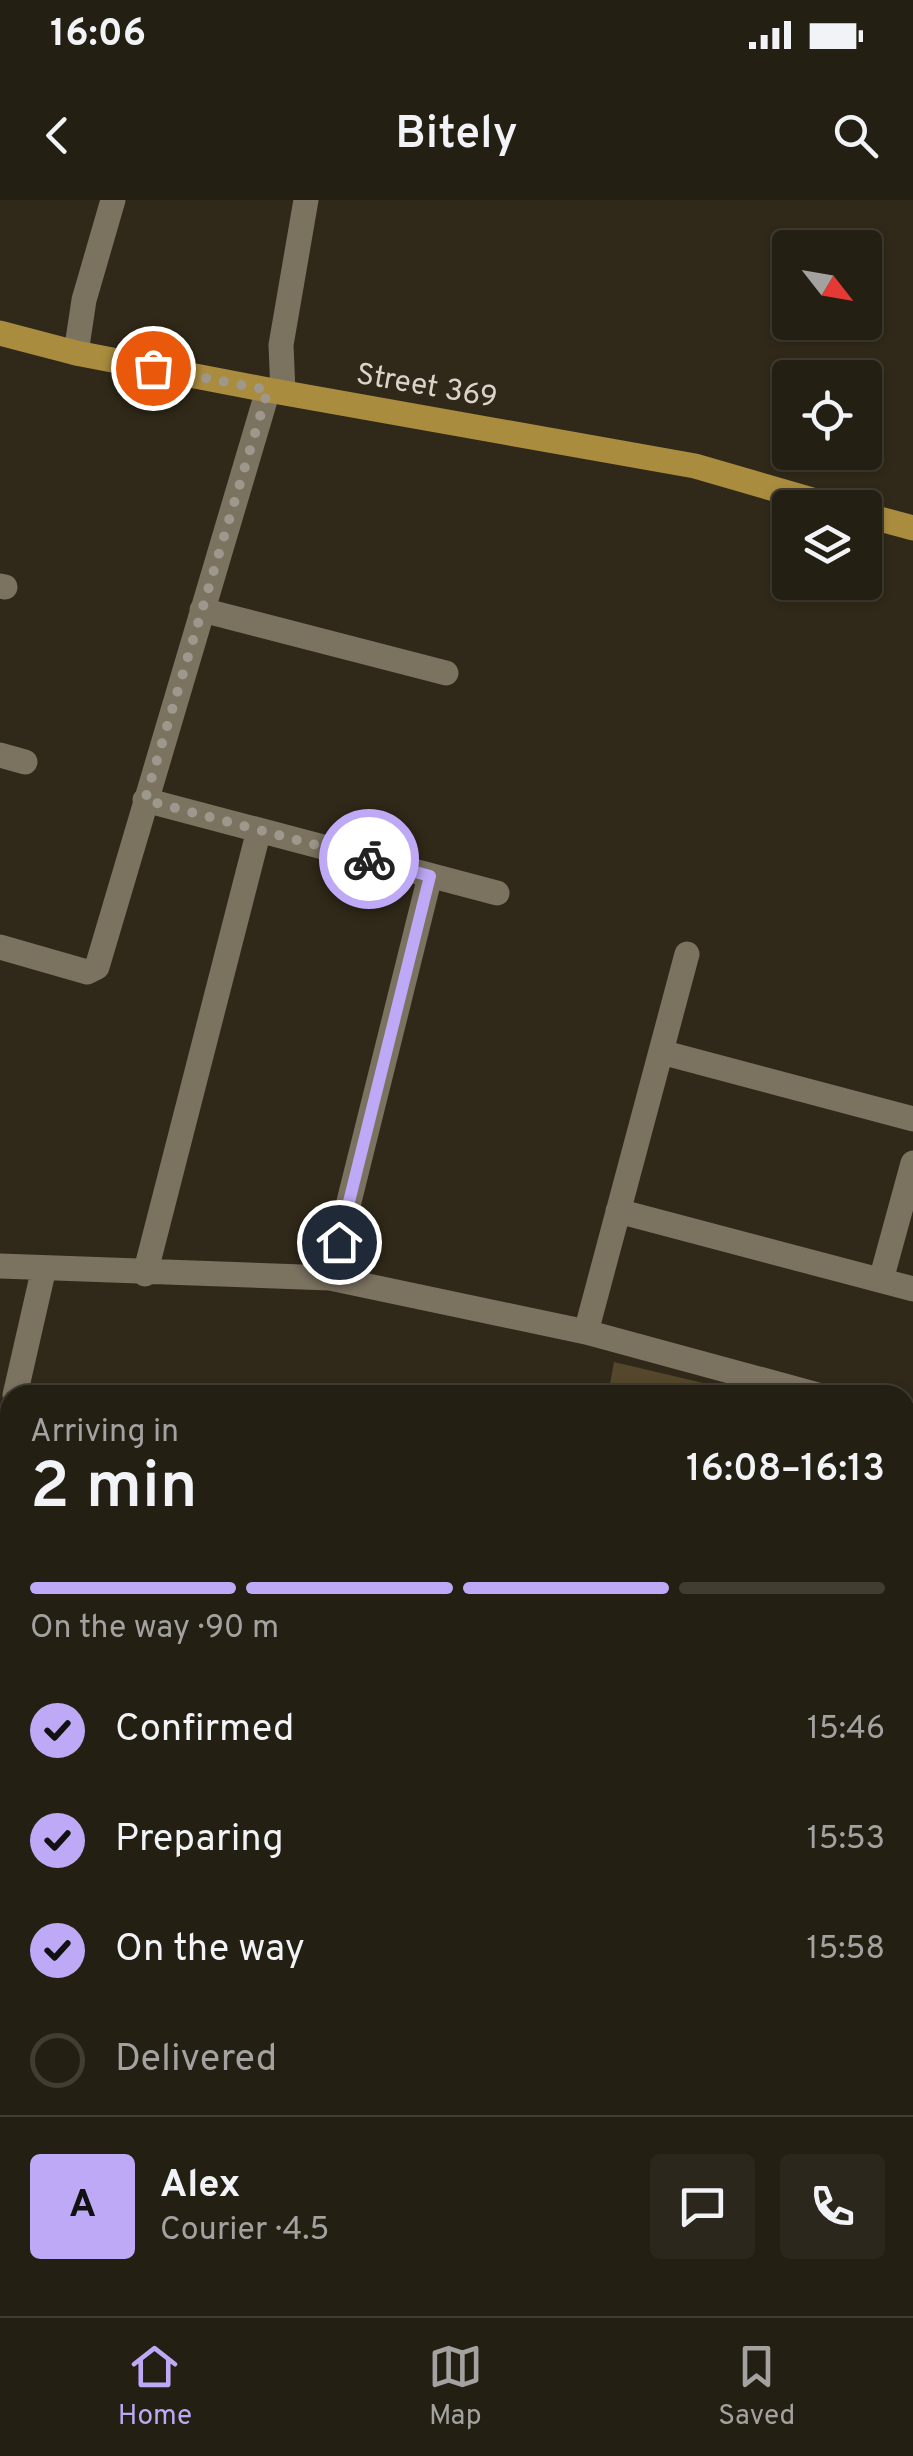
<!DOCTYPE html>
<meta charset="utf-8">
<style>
:root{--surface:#241f13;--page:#2c271c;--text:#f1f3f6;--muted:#a3a2a0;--line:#413d33;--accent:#bda9f5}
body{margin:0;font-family:Overpass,sans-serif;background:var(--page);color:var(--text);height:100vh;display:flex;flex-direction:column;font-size:38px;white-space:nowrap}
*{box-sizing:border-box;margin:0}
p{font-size:32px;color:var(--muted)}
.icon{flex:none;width:55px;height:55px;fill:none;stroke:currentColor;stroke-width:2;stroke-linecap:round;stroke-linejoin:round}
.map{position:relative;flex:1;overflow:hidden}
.side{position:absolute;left:0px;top:1185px;width:915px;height:932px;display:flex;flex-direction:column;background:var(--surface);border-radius:30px 30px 0 0;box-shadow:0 2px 8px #0004,0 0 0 2px var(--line)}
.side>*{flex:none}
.needle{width:65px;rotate:121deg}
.tools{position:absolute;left:772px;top:30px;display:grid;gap:20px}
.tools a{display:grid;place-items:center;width:110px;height:110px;border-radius:10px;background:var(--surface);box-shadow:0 2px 8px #0004,0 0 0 2px var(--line);font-size:50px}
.pin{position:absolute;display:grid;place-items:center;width:85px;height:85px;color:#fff;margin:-42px;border:5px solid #fff;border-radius:50%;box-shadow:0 2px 10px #0007}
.courier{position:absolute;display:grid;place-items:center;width:100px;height:100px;margin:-50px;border:8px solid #bda9f5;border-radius:50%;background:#fff;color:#222;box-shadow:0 2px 12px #0007}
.summary em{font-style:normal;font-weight:600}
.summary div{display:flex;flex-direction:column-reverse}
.summary{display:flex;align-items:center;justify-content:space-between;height:170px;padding:0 30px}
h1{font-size:65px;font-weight:600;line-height:75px}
.bar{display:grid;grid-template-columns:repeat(4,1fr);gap:15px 10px;align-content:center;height:120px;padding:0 30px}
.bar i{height:12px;border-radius:8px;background:var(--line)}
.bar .active{background:var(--accent)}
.bar p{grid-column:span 4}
.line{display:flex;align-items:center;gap:25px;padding:0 30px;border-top:2px solid var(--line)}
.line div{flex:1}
.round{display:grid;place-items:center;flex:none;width:105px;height:105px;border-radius:10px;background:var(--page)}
ol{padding:0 30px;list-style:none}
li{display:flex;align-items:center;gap:30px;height:110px}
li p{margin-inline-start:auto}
li .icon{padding:10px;border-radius:50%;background:var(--accent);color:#111;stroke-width:4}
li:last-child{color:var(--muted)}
li i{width:55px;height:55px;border:5px solid var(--line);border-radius:50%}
.status{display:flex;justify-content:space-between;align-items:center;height:70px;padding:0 50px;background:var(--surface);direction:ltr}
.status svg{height:28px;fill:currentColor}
header{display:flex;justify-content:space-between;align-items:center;height:130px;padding:0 30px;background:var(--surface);font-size:45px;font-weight:600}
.tabs{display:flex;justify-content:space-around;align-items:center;height:140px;border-top:2px solid var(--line);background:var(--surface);font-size:28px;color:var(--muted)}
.tabs a{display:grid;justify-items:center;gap:5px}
.tabs .active{color:var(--accent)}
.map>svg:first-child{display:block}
</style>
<div class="status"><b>16:06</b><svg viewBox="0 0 49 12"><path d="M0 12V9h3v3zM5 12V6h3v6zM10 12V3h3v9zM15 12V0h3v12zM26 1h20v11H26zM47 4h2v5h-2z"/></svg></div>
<header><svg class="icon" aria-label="back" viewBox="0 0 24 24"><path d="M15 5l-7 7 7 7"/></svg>Bitely<svg class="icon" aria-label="search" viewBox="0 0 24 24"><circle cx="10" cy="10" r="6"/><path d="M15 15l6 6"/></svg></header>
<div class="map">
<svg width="913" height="2116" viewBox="0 0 913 2116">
<rect width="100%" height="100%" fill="#302919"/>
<path fill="#54472b" d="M614,1162L754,1195H608Z
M905,1230L913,1232V1401L905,1399Z
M10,1561V2108H905V1764L913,1765V2116H0V1589Z"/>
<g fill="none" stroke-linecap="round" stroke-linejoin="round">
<path stroke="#6b6557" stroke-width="6" stroke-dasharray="2.5 8" stroke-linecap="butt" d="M0,2099L10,2102
M32,2108L62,2116
M844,2108L871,2116
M655,2116L665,2108"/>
<path stroke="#7b7260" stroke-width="25" d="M76,153L84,100L113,0
M283,192L281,145L306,0
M0,386L5,387
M202,410L446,473
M0,555L25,562
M145,600L497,693
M0,747L87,772L97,767L268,190
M661,852L913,919
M618,1011L913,1089
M0,1066L330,1078L586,1132L818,1195
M145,1074L259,630
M330,1078L430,676
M881,1080L913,963
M586,1132L687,754
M15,1195L44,1068
M905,1219L913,1221
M0,1260L10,1216
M905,1570L913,1572
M905,1626L913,1599"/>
<path stroke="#aa8c3e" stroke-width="25" d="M0,133L76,153L268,190L695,266L840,308
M865,315L913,328"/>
</g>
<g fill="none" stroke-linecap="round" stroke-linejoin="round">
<path stroke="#9e988c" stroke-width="10" stroke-dasharray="0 18" d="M153,168L268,190L145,600L369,659"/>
<path stroke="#bda9f5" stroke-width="12" d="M339,1042L430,676L369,659"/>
</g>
<g text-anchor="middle" stroke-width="10" stroke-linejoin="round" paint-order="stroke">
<g font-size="30" fill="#d9d4ca" stroke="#302919">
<text transform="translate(427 185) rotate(10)" y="10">Street 369</text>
</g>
</g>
</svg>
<div class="tools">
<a><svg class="needle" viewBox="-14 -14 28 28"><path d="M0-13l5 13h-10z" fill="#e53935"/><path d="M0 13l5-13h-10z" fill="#a3a2a0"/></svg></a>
<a><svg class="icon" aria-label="locate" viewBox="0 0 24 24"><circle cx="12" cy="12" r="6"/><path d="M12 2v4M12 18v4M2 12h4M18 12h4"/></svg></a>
<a><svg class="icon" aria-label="layers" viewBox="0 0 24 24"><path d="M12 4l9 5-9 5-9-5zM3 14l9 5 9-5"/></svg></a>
</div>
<div class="pin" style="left:153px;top:168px;background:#ea580c"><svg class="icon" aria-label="bag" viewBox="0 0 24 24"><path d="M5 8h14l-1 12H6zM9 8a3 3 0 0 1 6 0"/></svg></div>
<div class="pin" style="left:339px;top:1042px;background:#1f2937"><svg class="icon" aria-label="home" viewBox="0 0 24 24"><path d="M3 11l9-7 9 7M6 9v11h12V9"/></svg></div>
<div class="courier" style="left:369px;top:659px"><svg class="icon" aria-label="bike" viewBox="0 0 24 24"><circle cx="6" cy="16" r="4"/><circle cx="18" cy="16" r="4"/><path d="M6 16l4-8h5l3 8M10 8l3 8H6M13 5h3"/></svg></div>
<section class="side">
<div class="summary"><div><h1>2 min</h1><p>Arriving in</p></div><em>16:08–16:13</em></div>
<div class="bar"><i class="active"></i><i class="active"></i><i class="active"></i><i></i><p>On the way · 90 m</p></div>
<ol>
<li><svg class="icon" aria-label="check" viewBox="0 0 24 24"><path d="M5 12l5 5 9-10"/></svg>Confirmed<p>15:46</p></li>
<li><svg class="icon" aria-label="check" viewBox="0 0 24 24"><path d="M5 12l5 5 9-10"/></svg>Preparing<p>15:53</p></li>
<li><svg class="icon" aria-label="check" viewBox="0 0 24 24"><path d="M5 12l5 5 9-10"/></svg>On the way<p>15:58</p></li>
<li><i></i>Delivered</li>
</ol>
<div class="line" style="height:180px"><b class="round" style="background:var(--accent);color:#111">A</b><div><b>Alex</b><p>Courier · 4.5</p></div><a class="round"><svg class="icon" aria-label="chat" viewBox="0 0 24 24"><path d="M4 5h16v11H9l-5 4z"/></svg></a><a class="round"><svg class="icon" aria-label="phone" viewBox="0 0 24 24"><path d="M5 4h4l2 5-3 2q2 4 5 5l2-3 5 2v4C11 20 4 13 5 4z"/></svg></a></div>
</section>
</div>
<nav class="tabs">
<a class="active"><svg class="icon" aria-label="home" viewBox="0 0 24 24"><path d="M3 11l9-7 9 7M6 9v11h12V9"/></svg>Home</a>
<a><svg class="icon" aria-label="map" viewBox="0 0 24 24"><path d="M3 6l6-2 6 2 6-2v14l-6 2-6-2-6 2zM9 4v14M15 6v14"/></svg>Map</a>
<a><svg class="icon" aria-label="saved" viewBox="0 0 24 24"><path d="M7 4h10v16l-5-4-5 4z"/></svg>Saved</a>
</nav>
